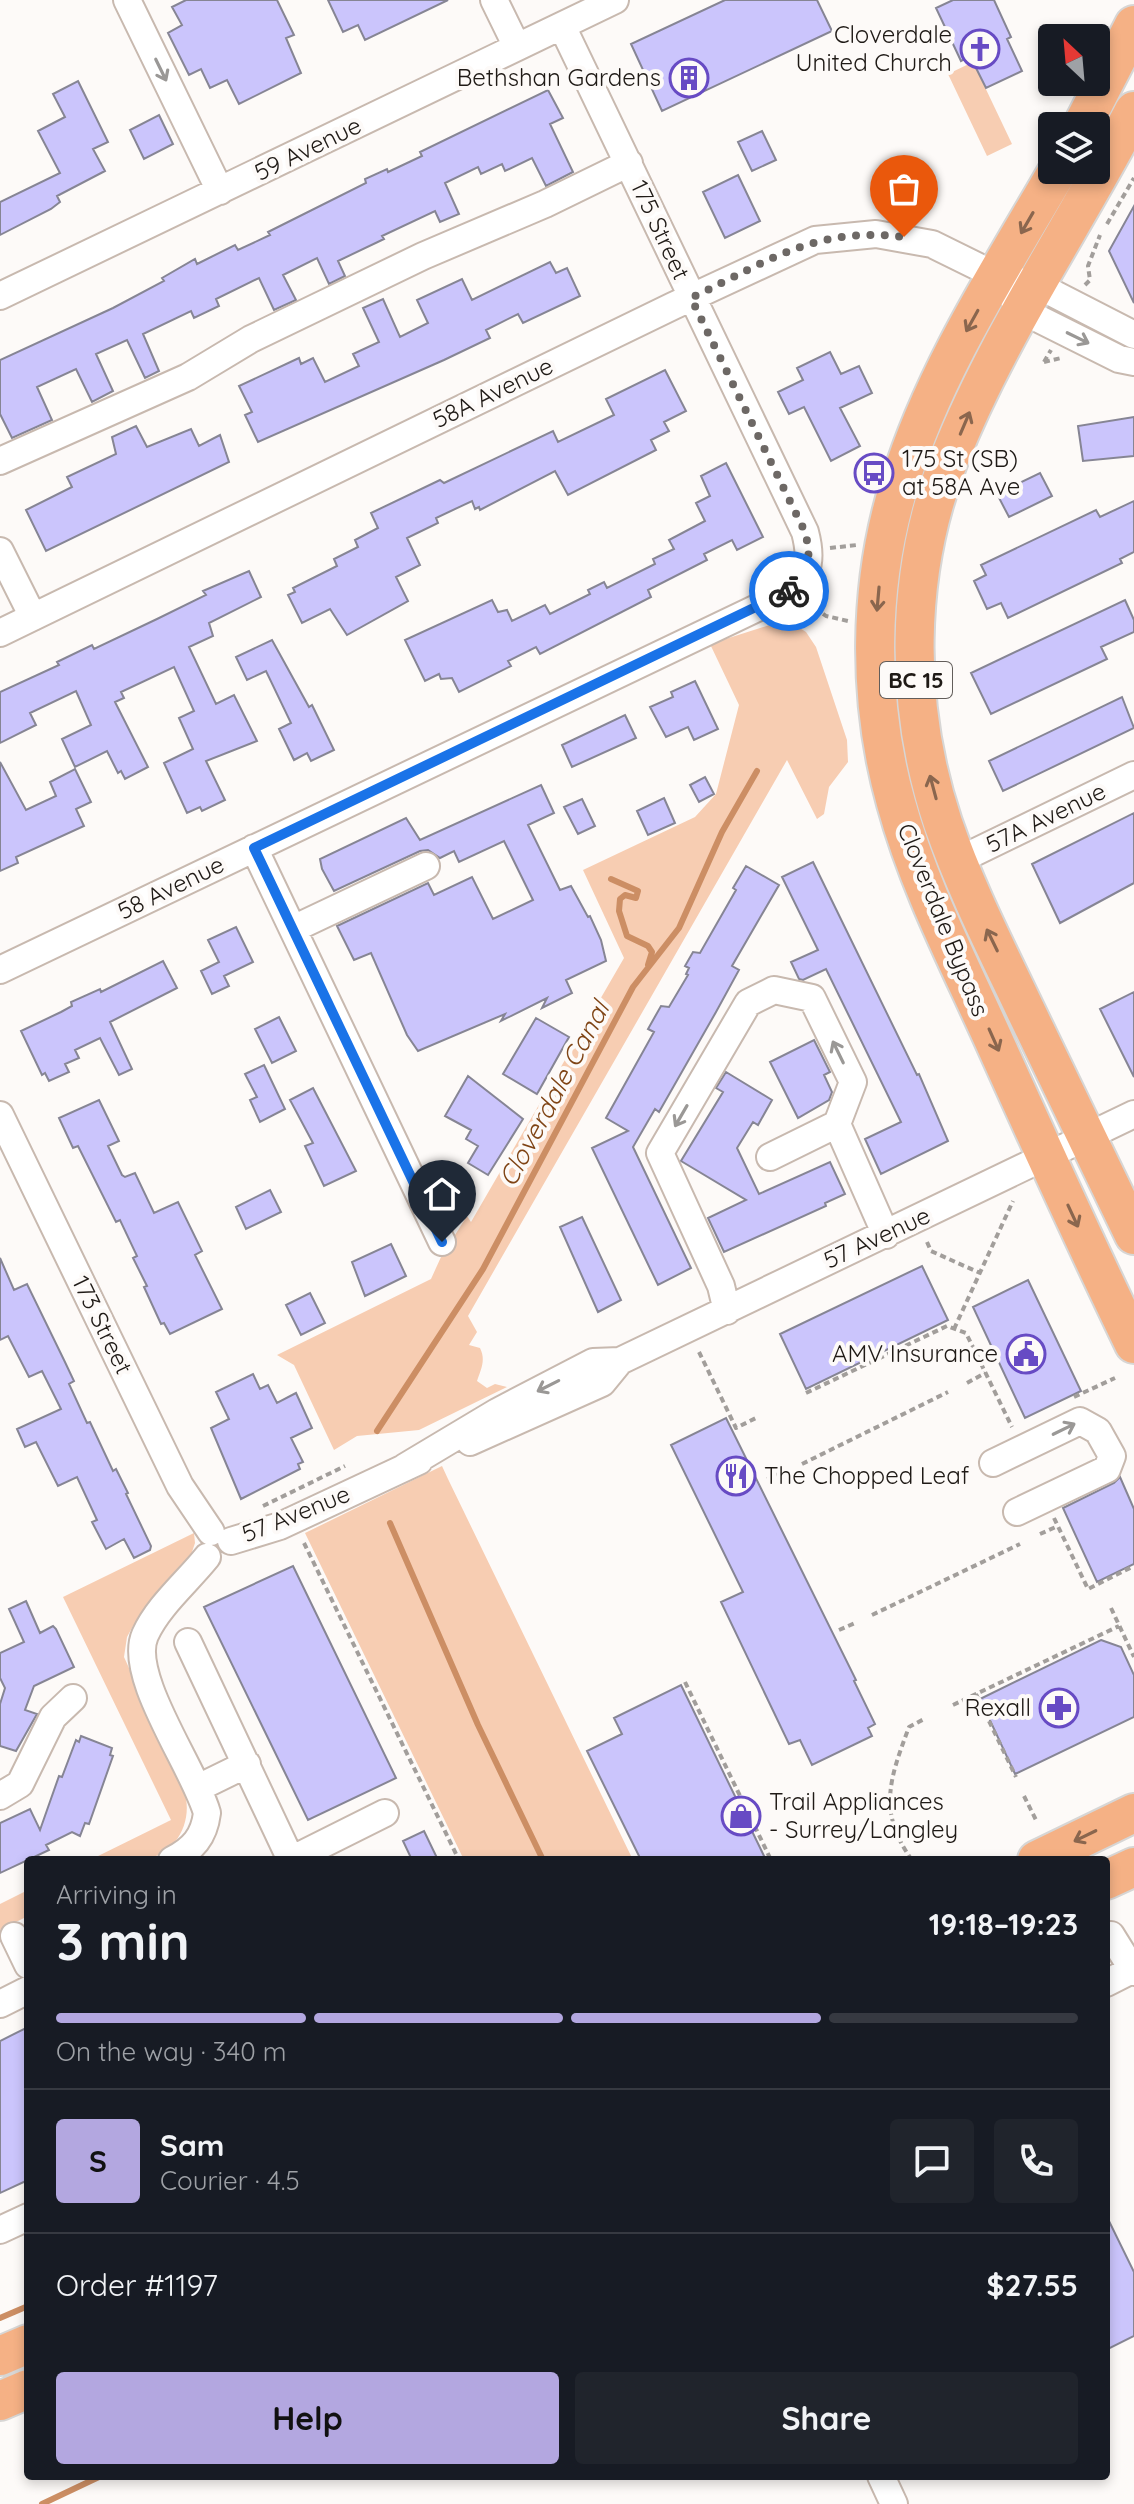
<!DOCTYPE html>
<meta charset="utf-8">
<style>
:root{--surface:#171b24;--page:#20242c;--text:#f1f3f6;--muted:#9ea1a6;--line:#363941;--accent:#b3a7e0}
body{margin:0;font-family:Quicksand,sans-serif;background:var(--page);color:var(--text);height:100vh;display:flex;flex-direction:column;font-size:30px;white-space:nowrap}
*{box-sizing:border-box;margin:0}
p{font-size:26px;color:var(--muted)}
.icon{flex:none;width:44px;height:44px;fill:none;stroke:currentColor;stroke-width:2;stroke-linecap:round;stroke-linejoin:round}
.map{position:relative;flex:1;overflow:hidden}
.panel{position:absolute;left:24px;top:1856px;width:1086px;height:624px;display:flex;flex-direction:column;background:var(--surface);border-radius:8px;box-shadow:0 4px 12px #0003}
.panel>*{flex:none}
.needle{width:52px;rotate:334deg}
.tools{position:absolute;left:1038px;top:24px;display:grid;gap:16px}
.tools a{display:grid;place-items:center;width:72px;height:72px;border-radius:8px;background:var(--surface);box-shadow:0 4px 12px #0003;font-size:40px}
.pin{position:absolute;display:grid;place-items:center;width:68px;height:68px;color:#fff;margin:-82px -34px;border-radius:50% 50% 50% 0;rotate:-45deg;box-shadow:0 0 8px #0007}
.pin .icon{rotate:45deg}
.courier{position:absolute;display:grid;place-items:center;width:80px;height:80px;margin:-40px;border:6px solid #1a73e8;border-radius:50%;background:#fff;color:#222;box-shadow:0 2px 10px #0007}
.overview em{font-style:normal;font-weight:800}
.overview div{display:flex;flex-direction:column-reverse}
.overview{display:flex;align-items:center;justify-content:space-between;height:136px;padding:0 32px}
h1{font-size:52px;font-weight:800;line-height:60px}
.bar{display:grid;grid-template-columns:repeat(4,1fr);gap:12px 8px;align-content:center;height:96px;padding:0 32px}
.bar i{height:10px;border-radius:6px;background:var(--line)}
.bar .selected{background:var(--accent)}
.bar p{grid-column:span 4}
.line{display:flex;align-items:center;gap:20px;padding:0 32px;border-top:2px solid var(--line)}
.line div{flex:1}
.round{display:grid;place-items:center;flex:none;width:84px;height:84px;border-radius:8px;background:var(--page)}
.cta{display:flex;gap:16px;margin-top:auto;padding:16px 32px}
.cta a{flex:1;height:92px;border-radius:8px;background:var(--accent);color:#111;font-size:32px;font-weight:800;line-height:92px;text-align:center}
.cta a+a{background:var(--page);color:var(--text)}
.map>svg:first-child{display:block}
</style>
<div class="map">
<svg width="1134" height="2504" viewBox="0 0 1134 2504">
<rect width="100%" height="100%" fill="#fdfaf8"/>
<path fill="#f7cdb2" d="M973,62L1012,144L987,156L948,74Z
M782,621L792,623L806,632L816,647L847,740L848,762L829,787L824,814L817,819L787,760L468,1316L477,1332L469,1345L480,1348C486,1360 481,1369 477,1381L487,1388L495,1384L507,1387L419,1430L357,1436L334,1450L294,1365L277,1355L431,1279L441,1257L467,1216L471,1222L624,958L583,870L695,817L716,794L739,705L710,644Z
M442,1466L448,1479L633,1860H464L305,1533Z
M194,1533L195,1543L191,1555L133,1626L127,1637L124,1657L183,1787C195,1819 178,1855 142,1860C125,1862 107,1860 90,1860L171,1820L63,1597Z
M28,1890V1916L0,1930V1904Z"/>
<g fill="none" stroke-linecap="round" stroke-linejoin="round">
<path stroke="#cc8e64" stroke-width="6" d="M611,879L638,891L636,898L625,895L620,899L619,911L627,936L648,946L652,952L648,965
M377,1431L483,1269L633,987L679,928L722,832L757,771
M390,1523L478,1725L543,1860
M0,2318L28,2306
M42,2504L101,2476"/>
</g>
<path fill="#cbc5fc" stroke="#868594" stroke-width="2" d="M186,0H277L294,35L286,38L301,73L239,104L227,80L210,88L201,69L189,75L168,33L182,25L172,7Z
M328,0H448L365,40L358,25L343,32Z
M725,0H817L832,31L662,111L631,44Z
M953,0H994L1011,37L1007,39L1022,71L986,88L970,56L961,61L936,8Z
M78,81L108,142L93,149L105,171L57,196L60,202L51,209L0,235V202L60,173L38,131L65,117L53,94Z
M548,90L563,118L550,124L573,172L546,186L532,158L505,171L502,164L481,174L478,167L445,183L459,214L440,222L435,211L382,236L384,239L338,261L345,276L329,284L317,258L283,275L296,300L274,310L259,278L216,299L219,306L194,318L191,311L143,334L159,371L145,378L127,340L96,354L113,391L92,402L76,369L37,387L52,420L12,438L0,414V360L113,308L164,281L162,278L195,259L197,264L235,245L238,250L270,235L268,232L366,183L365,179L387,169L388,172L422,156L420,152Z
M159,115L173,144L144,159L130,130Z
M762,131L776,160L752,171L738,142Z
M738,175L760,221L725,238L703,192Z
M1134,206V303L1109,251Z
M550,262L556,273L567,268L580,296L523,323L518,314L486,330L490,338L444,360L258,442L245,415L252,412L239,386L299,358L301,364L313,358L325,382L359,366L353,354L379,342L363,308L383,299L400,337L428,323L417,300L462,279L472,300Z
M830,352L841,374L859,366L872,393L840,408L860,446L831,461L804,407L789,414L778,392L803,380L797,368Z
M665,370L686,411L664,422L669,431L651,440L656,450L568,495L555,471L480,510L479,507L475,509L472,501L436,518L438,523L407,538L420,565L396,577L408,601L347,635L330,609L302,623L288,595L295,592L293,588L337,566L334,559L358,547L355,540L378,528L371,513L440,480L444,483L553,431L558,442L614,415L606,399Z
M1134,417V456L1083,461L1078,426Z
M136,426L147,447L191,429L199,446L220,435L229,462L46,551L26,510L72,487L67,477L116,454L112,437Z
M726,463L763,537L737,550L732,540L704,554L707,560L648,590L651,597L540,654L536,647L508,661L511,666L459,692L452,678L441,679L439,674L425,681L405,640L492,600L498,612L507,610L512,621L545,605L550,614L590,594L588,590L604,582L607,588L655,564L653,559L674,549L669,540L705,521L696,503L710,496L701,476Z
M1040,473L1052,496L1009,517L997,494Z
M1134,501V552L1120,559L1122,563L1008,618L1001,603L987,609L974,581L986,575L981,565L1096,510L1100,517Z
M249,571L261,597L209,623L213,636L189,647L216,704L234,695L257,741L206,761L225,800L202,811L200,807L187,813L164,763L193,749L179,718L194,711L174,667L121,692L124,698L115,702L148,767L125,779L121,771L118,773L107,751L75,767L62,739L91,725L76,691L30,713L36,725L0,743V692L59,665L57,662L92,645L94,649L157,619L206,595L203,591Z
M1125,600L1134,620V632L1101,647L1107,659L991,714L971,673Z
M272,640L309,707L312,705L334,750L311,761L307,753L294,760L279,729L291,723L266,671L247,680L236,657Z
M695,681L718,729L694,740L688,727L666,737L650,707L673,697L671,692Z
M1122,697L1134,728L1003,791L989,761Z
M625,715L636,738L572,767L562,745Z
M0,762L26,810L56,796L50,782L75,769L91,802L76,809L84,826L16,857L18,863L0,871Z
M705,777L714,794L699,802L690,785Z
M541,785L554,813L528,825L560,890L571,886L588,917L590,916L601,940L606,961L566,980L572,993L542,1008L547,998L501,1021L505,1014L418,1051L407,1035L371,953L354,960L337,926L428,883L434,895L472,877L493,919L533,900L504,841L459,862L454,851L440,858L428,850L420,851L334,891L322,869L320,859L406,818L420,840Z
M664,798L675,823L648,835L637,811Z
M582,799L595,826L578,834L564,807Z
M1134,813V883L1060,923L1032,864Z
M813,862L917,1075L919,1074L948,1141L881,1174L865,1139L901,1122L826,969L803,980L799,979L791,962L818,950L782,877Z
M746,866L779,885L732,966L739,970L716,1012L659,1112L655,1109L633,1147L691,1268L658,1285L592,1148L628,1131L606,1118L654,1032L648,1029L661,1006L669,1007L688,975L686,974L689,968L685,966L693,952L700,953L736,890L733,888Z
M236,927L253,962L224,976L229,986L212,994L201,971L219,962L208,940Z
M163,961L177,988L110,1022L132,1069L119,1075L100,1038L75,1050L79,1058L65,1064L69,1072L49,1081L45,1073L42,1075L21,1031L61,1012L72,1006L71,1002L100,989L101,992Z
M1134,992V1077L1100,1009Z
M279,1017L296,1051L272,1063L255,1029Z
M536,1018L569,1037L537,1094L503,1074Z
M814,1040L830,1072L824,1075L832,1092L829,1100L798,1118L770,1062Z
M264,1065L285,1109L260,1122L250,1100L257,1097L245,1074Z
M726,1072L772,1100L758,1125L753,1122L737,1148L759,1194L830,1162L845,1194L825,1203L826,1206L724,1252L708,1218L746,1200L681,1161L723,1092L716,1088Z
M468,1076L523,1119L488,1175L468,1163L478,1146L466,1139L471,1130L445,1116Z
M313,1088L356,1171L324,1186L305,1146L313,1143L290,1100Z
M99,1100L119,1141L108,1146L122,1175L125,1177L135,1173L154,1213L178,1202L202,1251L195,1255L222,1309L170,1334L164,1323L161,1324L144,1287L147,1286L133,1258L137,1256L120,1220L116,1222L78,1146L73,1148L59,1118Z
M270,1190L281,1212L246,1229L236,1207Z
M582,1217L621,1300L598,1312L560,1227Z
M391,1244L406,1276L365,1296L352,1262Z
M0,1258L14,1290L27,1284L64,1360L74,1381L69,1384L87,1423L90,1422L113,1471L116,1469L128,1493L126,1494L151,1546L150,1550L134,1558L124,1539L106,1549L92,1522L97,1520L77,1477L58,1486L36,1442L25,1447L17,1429L61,1409L42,1371L29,1377L8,1336L0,1340Z
M922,1266L948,1320L806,1389L780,1334Z
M1028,1280L1081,1391L1025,1418L973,1307Z
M310,1293L325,1323L301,1335L286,1305Z
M253,1374L260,1389L268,1385L277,1403L296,1393L312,1428L291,1438L303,1462L298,1464L300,1469L241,1499L211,1428L229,1419L216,1392Z
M726,1418L856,1680L854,1681L875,1724L868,1728L872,1736L812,1765L800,1740L789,1744L721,1602L743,1592L671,1445Z
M1120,1477L1134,1509V1564L1097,1582L1063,1508L1114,1483Z
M293,1566L396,1778L308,1820L204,1607Z
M26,1601L40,1633L53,1626L56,1629L74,1667L34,1686L25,1710L37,1714L16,1751L0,1746V1704L5,1688L0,1678V1653L24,1642L9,1609Z
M1101,1640L1121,1647L1134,1675V1717L1015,1774L980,1699Z
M681,1685L766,1860H641L587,1751L622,1734L614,1718Z
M81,1736L112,1748L110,1755L113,1756L89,1824L85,1823L80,1836L72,1832L46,1845L49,1850L0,1873V1823L30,1809L40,1830L59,1776L62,1777L76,1740L79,1742Z
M424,1831L438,1860H412L403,1841Z
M28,2027V2180L0,2193V2041Z
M1106,2215L1134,2272V2336L1106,2350Z"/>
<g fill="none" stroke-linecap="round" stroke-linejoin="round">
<g stroke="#c8b9af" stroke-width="30">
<path id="minor" d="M127,0L220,191
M494,0L517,47
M0,296L615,0
M1012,297L1023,311L1119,359L1134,362
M0,461L188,377L251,339L423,256L545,204L629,163
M0,551L33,617
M0,633L673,306L815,240L876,234L932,244L997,276L1037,285L1134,335
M254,848L442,1242
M957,861L1134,775
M293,929L426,866
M0,970L778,598C807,579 814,566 805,532L562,26
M0,1115L180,1486L211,1532
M837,1124L886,1235
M727,1311L721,1286L660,1153L748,1003L774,990L812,998L853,1082L837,1124L770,1157
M470,1442L602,1383L620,1361
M993,1463L1080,1421L1098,1431L1112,1456L1107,1469L1017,1512
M405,1467L497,1412L593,1362L620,1361L1134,1114
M231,1541L280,1526L419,1461
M188,1642L291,1860
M198,1788L247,1764
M0,1796L20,1784L53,1717L73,1698
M172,1860C193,1849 204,1837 207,1813C195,1769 127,1676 145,1635C158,1606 187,1582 207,1557
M291,1860L385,1813
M1111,1935L1134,1972
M14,1936L28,1965
M1106,1983L1134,1969
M0,2004L28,1990
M0,2230L28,2217
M881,2476L894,2504"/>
</g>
<g stroke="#d7d6d5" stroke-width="42">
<path id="highway" d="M1134,111C1074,226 998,336 950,457C904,573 904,706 943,823C965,887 996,948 1025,1009C1061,1084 1098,1160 1134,1235
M1082,126L1134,25
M1058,170C1000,270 934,371 900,482C868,584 867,700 896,803C919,888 962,969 998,1050C1042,1148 1087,1247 1134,1344
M1037,1860L1134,1813
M1106,1880L1134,1867
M0,2356L28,2344
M0,2401L28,2389"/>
</g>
<path stroke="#a29e9b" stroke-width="4" stroke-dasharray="6 4" stroke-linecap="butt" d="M1107,224L1134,178
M1085,285L1090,280L1088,266L1100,235
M1044,362L1051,350
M1044,362L1061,358
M830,548L857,545
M807,602L826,616L848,621
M927,1242L931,1251L980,1273
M954,1329L1013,1201
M699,1352L736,1428L756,1418
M967,1383L985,1373
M806,1393L947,1326L966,1333L1012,1427
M1074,1397L1115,1378
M802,1464L948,1392
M767,1479L782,1472
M263,1506L345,1466
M1054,1518L1088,1589L1134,1566
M1040,1534L1058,1526
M304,1543L459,1860
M1111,1608L1134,1657
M872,1615L1020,1544
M839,1630L855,1623
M685,1682L771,1860
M976,1694L1016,1777
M953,1705L1119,1626
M1024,1796L1037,1822
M912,1860C877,1812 890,1778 909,1727L926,1718"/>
<use href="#minor" stroke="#fff" stroke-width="26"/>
<use href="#highway" stroke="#f5b185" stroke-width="38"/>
</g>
<defs><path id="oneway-shaft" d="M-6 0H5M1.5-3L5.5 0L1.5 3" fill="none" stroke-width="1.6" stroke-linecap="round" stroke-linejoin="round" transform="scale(2)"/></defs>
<g stroke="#9a9896">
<use href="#oneway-shaft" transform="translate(161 70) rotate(64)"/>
<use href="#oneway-shaft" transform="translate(1078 338) rotate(26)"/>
<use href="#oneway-shaft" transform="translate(838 1052) rotate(-116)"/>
<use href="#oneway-shaft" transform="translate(681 1116) rotate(120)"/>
<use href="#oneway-shaft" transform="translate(548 1386) rotate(153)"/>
<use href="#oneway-shaft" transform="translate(1064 1429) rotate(-26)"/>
</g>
<g stroke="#8a664e">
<use href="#oneway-shaft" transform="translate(1027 223) rotate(120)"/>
<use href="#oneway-shaft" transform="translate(972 321) rotate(119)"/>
<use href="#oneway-shaft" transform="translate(965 423) rotate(-67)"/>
<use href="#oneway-shaft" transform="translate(878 599) rotate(95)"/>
<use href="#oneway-shaft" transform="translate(933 787) rotate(-105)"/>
<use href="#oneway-shaft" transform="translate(992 940) rotate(-116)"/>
<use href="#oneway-shaft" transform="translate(994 1040) rotate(66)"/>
<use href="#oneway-shaft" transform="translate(1073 1216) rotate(65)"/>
<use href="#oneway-shaft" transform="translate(1085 1836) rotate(154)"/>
</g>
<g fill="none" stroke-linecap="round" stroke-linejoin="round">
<path stroke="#6d6865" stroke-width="8" stroke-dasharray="0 14.4" d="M789,591C811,576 811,555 805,532L691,298C767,262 815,226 904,237"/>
<path stroke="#1a73e8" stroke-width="10" d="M442,1242L254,848L789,591"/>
</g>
<defs>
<g id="church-ring" transform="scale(2)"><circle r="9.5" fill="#fdfaf8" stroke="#674bc4" stroke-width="1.5"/><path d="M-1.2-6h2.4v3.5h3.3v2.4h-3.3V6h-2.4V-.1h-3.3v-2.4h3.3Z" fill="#674bc4"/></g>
<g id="building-ring" transform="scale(2)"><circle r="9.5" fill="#fdfaf8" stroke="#674bc4" stroke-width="1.5"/><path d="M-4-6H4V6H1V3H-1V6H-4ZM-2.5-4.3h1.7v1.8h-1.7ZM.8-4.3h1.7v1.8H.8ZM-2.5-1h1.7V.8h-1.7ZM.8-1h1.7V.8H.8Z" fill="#674bc4"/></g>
<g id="bus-ring" transform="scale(2)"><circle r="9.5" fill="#fdfaf8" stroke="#674bc4" stroke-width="1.5"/><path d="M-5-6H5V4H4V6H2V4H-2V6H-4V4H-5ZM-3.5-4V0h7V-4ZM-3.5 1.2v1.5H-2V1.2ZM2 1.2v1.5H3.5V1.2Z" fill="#674bc4"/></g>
<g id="civic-ring" transform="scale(2)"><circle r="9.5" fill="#fdfaf8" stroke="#674bc4" stroke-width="1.5"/><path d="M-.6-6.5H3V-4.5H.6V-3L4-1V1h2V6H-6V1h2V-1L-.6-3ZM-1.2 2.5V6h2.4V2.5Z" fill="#674bc4"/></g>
<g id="restaurant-ring" transform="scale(2)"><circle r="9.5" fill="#fdfaf8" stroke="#674bc4" stroke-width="1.5"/><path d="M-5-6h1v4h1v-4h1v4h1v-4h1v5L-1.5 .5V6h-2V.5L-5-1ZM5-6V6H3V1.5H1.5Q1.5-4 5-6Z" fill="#674bc4"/></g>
<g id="pharmacy-ring" transform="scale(2)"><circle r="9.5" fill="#fdfaf8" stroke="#674bc4" stroke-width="1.5"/><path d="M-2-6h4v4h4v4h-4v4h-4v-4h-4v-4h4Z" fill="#674bc4"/></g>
<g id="shop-ring" transform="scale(2)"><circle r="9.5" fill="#fdfaf8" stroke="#674bc4" stroke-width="1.5"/><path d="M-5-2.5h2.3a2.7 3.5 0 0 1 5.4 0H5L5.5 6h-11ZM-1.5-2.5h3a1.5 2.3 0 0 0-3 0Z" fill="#674bc4"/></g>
</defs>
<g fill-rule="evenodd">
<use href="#church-ring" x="980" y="49"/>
<use href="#building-ring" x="689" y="78"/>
<use href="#bus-ring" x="874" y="473"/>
<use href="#civic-ring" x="1026" y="1354"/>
<use href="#restaurant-ring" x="736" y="1476"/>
<use href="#pharmacy-ring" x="1059" y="1708"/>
<use href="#shop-ring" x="741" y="1816"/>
</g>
<g text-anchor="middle" stroke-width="8" stroke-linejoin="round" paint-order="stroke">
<rect fill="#fdfaf8" stroke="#625d5a" stroke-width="2" x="880" y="662" width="72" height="36" rx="6"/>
<g font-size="22" font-weight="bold" fill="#1f1a16">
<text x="916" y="688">BC 15</text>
</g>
<g font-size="24" fill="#1f1a16" stroke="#fdfaf8" text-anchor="end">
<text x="952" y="43">Cloverdale<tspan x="952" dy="28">United Church</tspan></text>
<text x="661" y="86">Bethshan Gardens</text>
<text x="902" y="467" text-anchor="start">175 St (SB)<tspan x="902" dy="28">at 58A Ave</tspan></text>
<text x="998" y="1362">AMV Insurance</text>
<text x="764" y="1484" text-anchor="start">The Chopped Leaf</text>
<text x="1031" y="1716">Rexall</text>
<text x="769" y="1810" text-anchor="start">Trail Appliances<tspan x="769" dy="28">- Surrey/Langley</tspan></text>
</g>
<g font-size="24" fill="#1f1a16" stroke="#fdfaf8">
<text transform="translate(308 149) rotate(-26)" y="8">59 Avenue</text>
<text transform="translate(660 230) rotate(65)" y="8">175 Street</text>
<text transform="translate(493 393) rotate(-26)" y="8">58A Avenue</text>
<text transform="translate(1046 818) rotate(-26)" y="8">57A Avenue</text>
<text transform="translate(171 888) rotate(-26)" y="8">58 Avenue</text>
<text transform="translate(943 920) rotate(68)" y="8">Cloverdale Bypass</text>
<text transform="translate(877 1238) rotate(-25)" y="8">57 Avenue</text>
<text transform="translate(102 1325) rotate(64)" y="8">173 Street</text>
<text transform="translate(296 1514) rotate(-22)" y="8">57 Avenue</text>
</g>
<g font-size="26" font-style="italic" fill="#7f4415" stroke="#fdfaf8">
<text transform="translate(554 1094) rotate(-62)" y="9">Cloverdale Canal</text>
</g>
</g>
</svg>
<div class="tools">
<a><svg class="needle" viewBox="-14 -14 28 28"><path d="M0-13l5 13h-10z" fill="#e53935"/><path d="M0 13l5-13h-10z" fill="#9ea1a6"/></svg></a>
<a><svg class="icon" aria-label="layers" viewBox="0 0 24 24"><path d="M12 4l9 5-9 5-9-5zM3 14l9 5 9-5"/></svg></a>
</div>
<div class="pin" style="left:904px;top:237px;background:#ea580c"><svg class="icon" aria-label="bag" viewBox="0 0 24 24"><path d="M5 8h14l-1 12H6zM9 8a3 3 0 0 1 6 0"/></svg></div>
<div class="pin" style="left:442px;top:1242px;background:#1f2937"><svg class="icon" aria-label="home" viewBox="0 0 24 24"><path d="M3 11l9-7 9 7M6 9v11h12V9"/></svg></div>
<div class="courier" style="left:789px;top:591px"><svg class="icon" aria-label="bike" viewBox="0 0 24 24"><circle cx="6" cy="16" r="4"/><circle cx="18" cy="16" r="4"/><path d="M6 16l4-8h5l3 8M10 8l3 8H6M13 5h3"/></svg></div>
<section class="panel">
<div class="overview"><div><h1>3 min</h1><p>Arriving in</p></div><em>19:18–19:23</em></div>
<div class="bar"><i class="selected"></i><i class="selected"></i><i class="selected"></i><i></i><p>On the way · 340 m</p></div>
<div class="line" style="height:144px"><b class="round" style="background:var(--accent);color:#111">S</b><div><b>Sam</b><p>Courier · 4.5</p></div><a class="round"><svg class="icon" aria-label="chat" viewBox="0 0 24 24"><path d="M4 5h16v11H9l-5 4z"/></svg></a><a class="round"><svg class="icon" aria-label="phone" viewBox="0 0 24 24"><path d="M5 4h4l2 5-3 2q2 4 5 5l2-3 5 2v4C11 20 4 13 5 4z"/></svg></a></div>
<div class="line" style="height:104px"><div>Order #1197</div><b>$27.55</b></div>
<div class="cta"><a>Help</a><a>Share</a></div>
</section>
</div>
